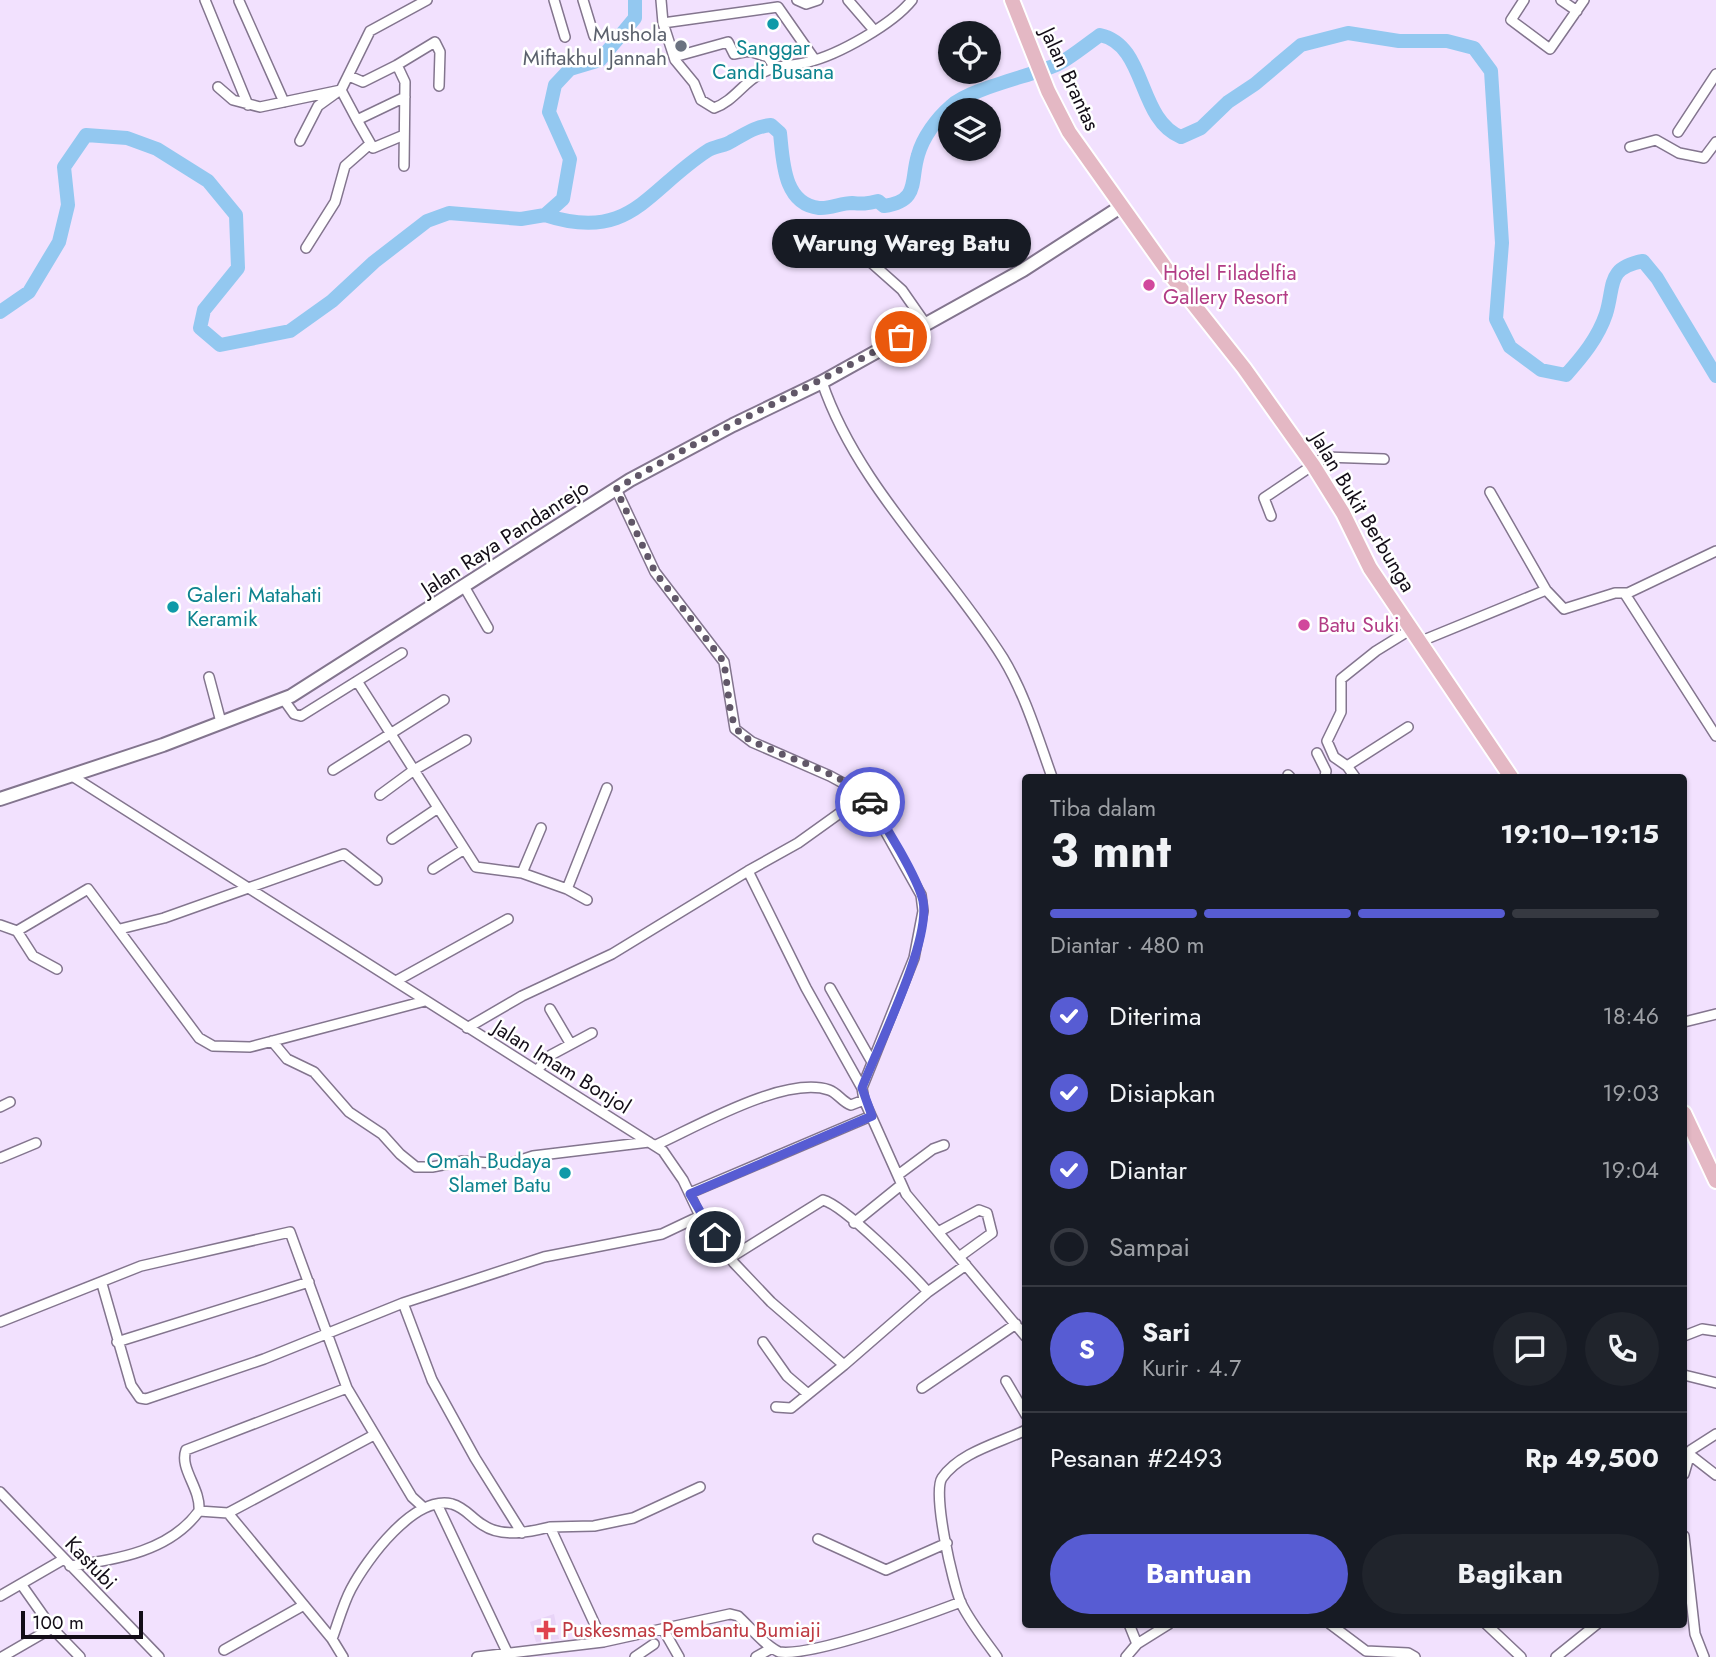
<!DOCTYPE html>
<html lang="id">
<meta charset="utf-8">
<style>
:root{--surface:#171b24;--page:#20242c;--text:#f1f3f6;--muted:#9ea1a6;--line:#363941;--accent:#575cd3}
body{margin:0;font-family:Jost,sans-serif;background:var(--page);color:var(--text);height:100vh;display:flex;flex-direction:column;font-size:26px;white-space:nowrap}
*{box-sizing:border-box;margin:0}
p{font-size:23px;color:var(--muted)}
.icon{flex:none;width:38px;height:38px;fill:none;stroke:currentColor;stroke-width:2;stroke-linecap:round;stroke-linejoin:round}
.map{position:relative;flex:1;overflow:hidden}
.side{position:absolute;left:1022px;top:774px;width:665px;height:854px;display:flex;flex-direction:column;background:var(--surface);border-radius:7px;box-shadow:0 2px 5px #0004}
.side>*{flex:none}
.tools{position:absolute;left:938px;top:21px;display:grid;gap:14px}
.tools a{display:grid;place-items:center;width:63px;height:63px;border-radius:50%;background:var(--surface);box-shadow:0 2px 5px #0004;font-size:35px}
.scale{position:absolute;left:21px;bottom:18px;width:122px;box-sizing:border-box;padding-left:7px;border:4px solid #130d17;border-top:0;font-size:19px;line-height:24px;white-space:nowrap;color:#130d17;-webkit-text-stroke:5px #fff;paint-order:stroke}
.pin{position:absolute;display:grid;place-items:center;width:60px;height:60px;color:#fff;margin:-30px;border:4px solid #fff;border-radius:50%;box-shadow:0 2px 7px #0007}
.courier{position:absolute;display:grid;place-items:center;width:70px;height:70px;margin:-35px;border:5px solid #575cd3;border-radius:50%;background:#fff;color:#222;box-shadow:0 2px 9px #0007}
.bubble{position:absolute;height:49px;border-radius:24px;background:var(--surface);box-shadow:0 2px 5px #0004;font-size:23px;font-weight:700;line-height:49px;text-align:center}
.summary em{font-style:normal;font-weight:700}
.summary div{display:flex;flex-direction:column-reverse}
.summary{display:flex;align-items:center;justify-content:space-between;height:119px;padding:0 28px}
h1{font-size:46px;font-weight:700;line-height:52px}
.bar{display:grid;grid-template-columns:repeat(4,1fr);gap:10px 7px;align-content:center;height:84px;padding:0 28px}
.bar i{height:9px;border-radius:5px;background:var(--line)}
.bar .current{background:var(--accent)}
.bar p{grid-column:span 4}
.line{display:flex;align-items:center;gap:18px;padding:0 28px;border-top:2px solid var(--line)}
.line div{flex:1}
.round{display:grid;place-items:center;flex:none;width:74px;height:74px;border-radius:37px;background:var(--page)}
ol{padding:0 28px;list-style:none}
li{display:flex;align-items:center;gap:21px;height:77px}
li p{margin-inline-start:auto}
li .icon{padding:7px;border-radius:50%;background:var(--accent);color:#fff;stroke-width:4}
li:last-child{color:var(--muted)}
li i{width:38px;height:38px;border:4px solid var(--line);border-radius:50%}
.button{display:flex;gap:14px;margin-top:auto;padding:14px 28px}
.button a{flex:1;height:80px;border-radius:42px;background:var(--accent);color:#fff;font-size:28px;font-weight:700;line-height:80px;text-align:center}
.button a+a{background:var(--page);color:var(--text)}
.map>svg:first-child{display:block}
</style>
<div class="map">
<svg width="1716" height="1657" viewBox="0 0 1716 1657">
<rect width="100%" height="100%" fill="#f2e1fe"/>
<path fill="#e8d4f7" d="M554,1614L559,1639L536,1642L530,1622Z"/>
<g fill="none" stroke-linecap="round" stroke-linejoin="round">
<path stroke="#93c8f0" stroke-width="14" d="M545,215C630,243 646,191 707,151C715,146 725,146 732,141C747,133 754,127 771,125L780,133C783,160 783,204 819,208C830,209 841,203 852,203C862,204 867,204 878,201L884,206C920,201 910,181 918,155C923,137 937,118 951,106C969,89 1030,76 1056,65C1065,62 1090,42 1100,35C1147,45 1137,119 1181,137L1201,128L1228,102L1255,84L1301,45L1348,33L1399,41H1447L1474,48L1491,71L1502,243L1496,319L1510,347L1541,370L1566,375C1582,357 1598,338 1606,314C1615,285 1606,268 1643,261L1657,278L1716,376
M0,312L29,292L59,242L68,205L64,167L86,135L127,138L157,149L208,181L236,215L238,268L204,310L200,328L220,345L290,331L332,301L374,262L427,221L449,213L521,219L545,215L563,199L570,159L549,112L555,85L570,69L600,60L635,18V0"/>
<g stroke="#83758e" stroke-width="12">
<path id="minor" d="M205,0L248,105
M554,0L565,37
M583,0L594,36
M661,0L663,23L675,60L694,83L701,100L714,108C735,101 745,79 766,71C778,65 794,66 808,62C838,55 893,24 912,0
M797,0L806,4L818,0
M848,0L873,29
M1524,0L1511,20L1550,49L1584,0
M1561,0L1577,11
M239,1L284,102
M663,23L778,7L815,60
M674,57L728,42L734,54L749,51L768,57L775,68
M397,65L435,42L440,52L439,86
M349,76L363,82L397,65L405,82L404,166
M218,87L233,100L260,107L341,90
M341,90L370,31L427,0
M341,90L357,120L405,97
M357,120L373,148L404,135
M1678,132L1716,74
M300,141L318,106L336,93
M1630,147L1656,140L1679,153L1704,158L1716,142
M830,226L902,290L925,323
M306,248L335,202L345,166L370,144
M822,382C857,486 946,567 1003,658C1025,694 1038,738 1052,777
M616,489L655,572L724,662L735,729L752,742L830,776L865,795L921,895L923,911L914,958L862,1088L864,1100L906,1194L1026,1337
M1490,492L1546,590L1564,609L1615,593H1628L1716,551
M1271,516L1264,498L1325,457L1384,459
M465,588L488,628
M1625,594L1716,736
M1419,642L1546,590
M209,677L221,722
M357,681L476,867L522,873L541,828
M284,700L294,714L301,716L402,653
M1408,727L1347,766L1334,757L1327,741L1341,712V679L1376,651L1410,630
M1317,753L1326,771L1325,777
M1347,766L1355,777
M333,770L444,700
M1288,775L1290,777
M72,776L663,1151L683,1180L700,1216L734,1263L771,1302L844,1365L928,1292L966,1265
M380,795L414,770L466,740
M392,839L438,808
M433,869L463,850
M748,871L798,843L865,795
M522,873L567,889
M587,900L567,889L607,788
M0,925L17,931L88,889L199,1038L213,1046L250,1047L425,1001
M120,929L164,918L344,854L377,880
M17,931L33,956L57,969
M396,981L508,919
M830,988L872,1062
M550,1009L570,1043
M1684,1022L1716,1014
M467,1028L522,996L612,954L748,871L806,988L862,1088
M272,1041L287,1059L314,1072L349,1112L382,1134L400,1154L416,1167H432L463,1161L508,1164L533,1156L649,1142
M538,1069L551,1055L592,1033
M0,1107L10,1102
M656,1145C696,1127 785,1075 829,1090C838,1093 842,1102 851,1105L864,1100
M0,1158L36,1143
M898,1175L933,1149L944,1145
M690,1193L871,1116
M854,1223L901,1185
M938,1232L979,1210L987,1213L992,1233L959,1257
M730,1258L823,1200C845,1206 911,1273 928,1292
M102,1284L131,1385L140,1398L146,1399L264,1359L403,1303L544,1257L662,1234L700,1216
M403,1303L432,1380L475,1458L522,1533
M0,1322L141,1266L290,1232L347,1388L412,1497L423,1507
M1684,1336L1702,1329L1716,1331
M117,1342L309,1282
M763,1342L787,1376L808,1394
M1684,1375L1716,1383
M1006,1381L1026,1415
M922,1388L1016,1324
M776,1407L791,1408L844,1365
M1689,1454L1716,1475
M1684,1474L1691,1450L1716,1434
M0,1492L159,1657
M437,1504L508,1654
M199,1511C201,1488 179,1469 186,1450L347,1388
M228,1513L374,1435
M550,1527L594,1526L633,1518L700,1487
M1684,1536L1695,1634L1704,1657
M818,1539L886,1570L947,1543
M70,1566C117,1559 169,1552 199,1511L228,1513L332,1639
M21,1584L52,1628
M0,1596L64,1559
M1330,1624L1366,1651L1408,1653L1415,1657
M1486,1624L1521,1657
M663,1629L679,1657
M1137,1644L1169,1624
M224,1650L304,1605
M2,1657L52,1628L80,1657
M343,1657L332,1639C338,1623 343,1604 351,1589C367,1559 414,1495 452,1504C466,1508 471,1518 483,1525C502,1538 530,1532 550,1527L603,1642
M477,1657L603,1642L730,1614L738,1616C750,1627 764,1645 779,1652C812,1657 924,1616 961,1602
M635,1657L654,1644
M756,1657L772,1648
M997,1657C985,1640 970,1622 961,1603C953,1585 932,1493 942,1478C960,1452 999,1443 1026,1430
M1126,1657L1137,1644L1129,1624
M1556,1657L1597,1624"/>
</g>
<g stroke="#83758e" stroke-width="16">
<path id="secondary" d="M0,799L163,745L291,696L630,480L733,425L822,382L1023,270L1122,206"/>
</g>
<g stroke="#fff" stroke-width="18">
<path id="primary" d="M1012,0L1048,91L1069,132L1172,277L1244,368L1313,465L1343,513L1370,568L1511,777
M1684,1113L1716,1181"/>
</g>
<use href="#minor" stroke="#fff" stroke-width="9"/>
<use href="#secondary" stroke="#fff" stroke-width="12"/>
<use href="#primary" stroke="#e4b8c4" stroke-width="14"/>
</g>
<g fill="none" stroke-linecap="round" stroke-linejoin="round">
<path stroke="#615768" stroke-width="7" stroke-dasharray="0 12.6" d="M870,802C847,772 774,756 740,734L731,716L724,662L655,572L616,489C708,432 807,390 901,337"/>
<path stroke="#575cd3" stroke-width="9" d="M715,1237L690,1194L872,1116L862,1088C878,1046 931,942 923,901C918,878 884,823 870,802"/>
</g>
<g fill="#0f9aa8" stroke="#fff" stroke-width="2.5">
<circle cx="773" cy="24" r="7"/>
<circle cx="173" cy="607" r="7"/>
<circle cx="565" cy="1173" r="7"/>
</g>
<circle fill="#6b7280" stroke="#fff" stroke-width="2.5" cx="681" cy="46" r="7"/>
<g fill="#d1479c" stroke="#fff" stroke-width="2.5">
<circle cx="1149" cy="285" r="7"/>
<circle cx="1304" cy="625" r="7"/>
</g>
<path fill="#e0444e" stroke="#fff" stroke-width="2.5" d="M542.5 1619.5h7v7h7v7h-7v7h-7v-7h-7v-7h7z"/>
<g text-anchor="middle" stroke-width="5" stroke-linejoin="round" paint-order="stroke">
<g font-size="21" fill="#5b616d" stroke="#fff" text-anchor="end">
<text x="667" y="41">Mushola<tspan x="667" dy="24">Miftakhul Jannah</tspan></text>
</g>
<g font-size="21" fill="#0d838f" stroke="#fff">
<text x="773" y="55">Sanggar<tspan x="773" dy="24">Candi Busana</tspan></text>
<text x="187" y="602" text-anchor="start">Galeri Matahati<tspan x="187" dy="24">Keramik</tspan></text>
<text x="551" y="1168" text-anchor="end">Omah Budaya<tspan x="551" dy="24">Slamet Batu</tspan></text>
</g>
<g font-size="21" fill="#130d17" stroke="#fff">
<text transform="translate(1070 79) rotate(65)" y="7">Jalan Brantas</text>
<text transform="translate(1363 512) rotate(59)" y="7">Jalan Bukit Berbunga</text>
<text transform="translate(505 538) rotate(-33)" y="7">Jalan Raya Pandanrejo</text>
<text transform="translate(562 1067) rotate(32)" y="7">Jalan Imam Bonjol</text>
<text transform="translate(91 1563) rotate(46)" y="7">Kastubi</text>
</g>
<g font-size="21" fill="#b23c85" stroke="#fff" text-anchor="start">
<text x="1163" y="280">Hotel Filadelfia<tspan x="1163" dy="24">Gallery Resort</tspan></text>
<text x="1318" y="632">Batu Suki</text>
</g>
<g font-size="21" fill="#be3a42" stroke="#fff" text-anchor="start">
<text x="562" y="1637">Puskesmas Pembantu Bumiaji</text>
</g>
</g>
</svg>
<div class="tools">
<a><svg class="icon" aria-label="locate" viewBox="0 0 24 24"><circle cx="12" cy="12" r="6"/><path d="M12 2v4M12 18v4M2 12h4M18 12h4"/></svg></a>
<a><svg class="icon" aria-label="layers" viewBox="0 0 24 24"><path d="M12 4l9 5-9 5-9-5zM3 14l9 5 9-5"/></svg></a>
</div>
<div class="scale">100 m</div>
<div class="pin" style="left:901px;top:337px;background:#ea580c"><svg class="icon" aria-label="bag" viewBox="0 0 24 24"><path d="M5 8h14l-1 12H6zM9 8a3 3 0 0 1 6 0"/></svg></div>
<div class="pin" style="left:715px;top:1237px;background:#1f2937"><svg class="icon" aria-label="home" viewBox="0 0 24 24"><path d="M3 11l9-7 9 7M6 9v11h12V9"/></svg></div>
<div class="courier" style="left:870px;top:802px"><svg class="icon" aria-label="car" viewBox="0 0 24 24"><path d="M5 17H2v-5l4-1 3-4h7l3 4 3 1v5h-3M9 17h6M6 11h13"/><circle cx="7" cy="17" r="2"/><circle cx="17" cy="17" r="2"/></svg></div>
<div class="bubble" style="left:772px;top:219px;width:259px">Warung Wareg Batu</div>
<section class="side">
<div class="summary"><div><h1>3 mnt</h1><p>Tiba dalam</p></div><em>19:10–19:15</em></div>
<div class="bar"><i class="current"></i><i class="current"></i><i class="current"></i><i></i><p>Diantar · 480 m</p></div>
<ol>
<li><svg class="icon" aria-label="check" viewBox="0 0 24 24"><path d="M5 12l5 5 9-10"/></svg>Diterima<p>18:46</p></li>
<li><svg class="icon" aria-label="check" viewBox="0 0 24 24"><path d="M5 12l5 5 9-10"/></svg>Disiapkan<p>19:03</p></li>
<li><svg class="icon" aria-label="check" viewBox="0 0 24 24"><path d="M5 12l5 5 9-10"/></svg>Diantar<p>19:04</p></li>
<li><i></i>Sampai</li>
</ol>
<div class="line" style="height:126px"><b class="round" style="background:var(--accent);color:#fff">S</b><div><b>Sari</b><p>Kurir · 4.7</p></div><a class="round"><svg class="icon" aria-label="chat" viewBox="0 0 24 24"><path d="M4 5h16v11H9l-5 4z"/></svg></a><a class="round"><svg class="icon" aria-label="phone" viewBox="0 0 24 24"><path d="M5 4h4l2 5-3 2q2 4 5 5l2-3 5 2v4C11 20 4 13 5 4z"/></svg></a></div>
<div class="line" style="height:91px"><div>Pesanan #2493</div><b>Rp 49,500</b></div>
<div class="button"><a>Bantuan</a><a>Bagikan</a></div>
</section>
</div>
